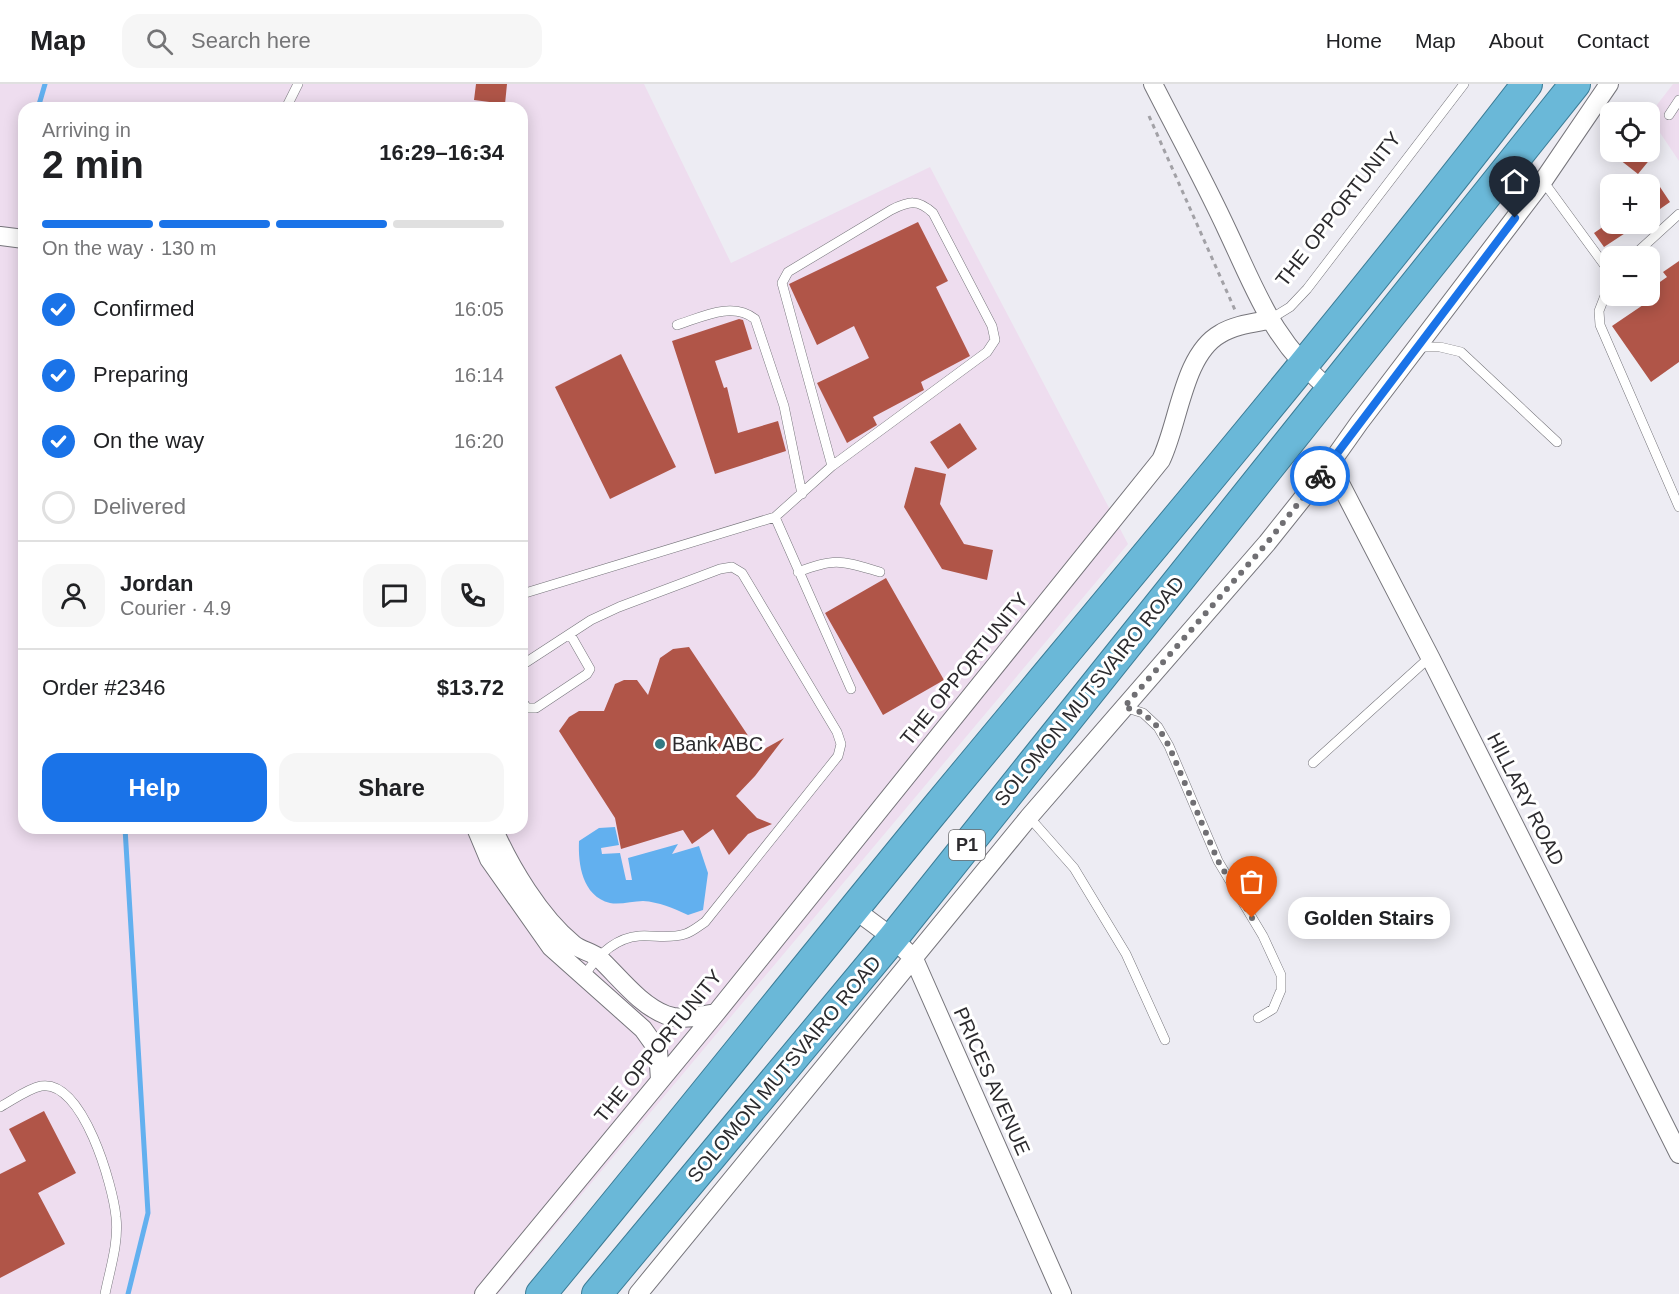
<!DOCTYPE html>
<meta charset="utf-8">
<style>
:root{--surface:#fff;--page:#f6f6f6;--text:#202124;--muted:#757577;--line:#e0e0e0;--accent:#1a73e8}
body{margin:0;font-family:Arial,sans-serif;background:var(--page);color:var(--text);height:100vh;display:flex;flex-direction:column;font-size:22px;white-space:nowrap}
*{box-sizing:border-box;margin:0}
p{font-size:20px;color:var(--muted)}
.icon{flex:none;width:33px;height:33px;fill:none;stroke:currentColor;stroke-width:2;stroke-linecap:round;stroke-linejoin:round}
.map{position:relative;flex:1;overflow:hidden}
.details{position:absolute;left:18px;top:18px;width:510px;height:732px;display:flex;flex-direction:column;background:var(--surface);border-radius:18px;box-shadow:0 3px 15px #0003}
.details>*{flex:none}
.tools{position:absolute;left:1600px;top:18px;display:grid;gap:12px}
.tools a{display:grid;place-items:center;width:60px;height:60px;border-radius:12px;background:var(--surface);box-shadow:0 3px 15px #0003;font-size:30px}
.pin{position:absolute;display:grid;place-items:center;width:51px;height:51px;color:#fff;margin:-62px -26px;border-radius:50% 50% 50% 0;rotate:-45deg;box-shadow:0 0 6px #0007}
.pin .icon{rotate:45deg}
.courier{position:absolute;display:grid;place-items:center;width:60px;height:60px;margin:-30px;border:4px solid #1a73e8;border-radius:50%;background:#fff;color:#222;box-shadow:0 2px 8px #0007}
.bubble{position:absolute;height:42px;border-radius:18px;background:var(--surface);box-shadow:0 3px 15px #0003;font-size:20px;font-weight:700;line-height:42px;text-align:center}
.summary em{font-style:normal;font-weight:700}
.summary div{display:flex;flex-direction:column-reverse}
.summary{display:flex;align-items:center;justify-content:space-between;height:102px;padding:0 24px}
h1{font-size:39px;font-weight:700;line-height:45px}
.bar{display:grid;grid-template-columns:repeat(4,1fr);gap:9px 6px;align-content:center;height:72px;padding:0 24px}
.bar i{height:8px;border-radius:4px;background:var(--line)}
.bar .current{background:var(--accent)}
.bar p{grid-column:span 4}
.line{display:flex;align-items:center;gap:15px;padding:0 24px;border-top:2px solid var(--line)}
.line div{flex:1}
.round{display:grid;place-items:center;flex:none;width:63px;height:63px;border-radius:18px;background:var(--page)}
ol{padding:0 24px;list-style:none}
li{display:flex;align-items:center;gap:18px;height:66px}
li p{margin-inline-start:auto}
li .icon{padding:6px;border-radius:50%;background:var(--accent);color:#fff;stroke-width:4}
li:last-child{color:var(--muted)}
li i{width:33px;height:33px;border:3px solid var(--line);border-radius:50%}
.primary-button{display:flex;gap:12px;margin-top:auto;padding:12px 24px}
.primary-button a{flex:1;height:69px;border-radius:18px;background:var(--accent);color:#fff;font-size:24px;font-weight:700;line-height:69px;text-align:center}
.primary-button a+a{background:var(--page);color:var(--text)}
header{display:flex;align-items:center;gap:36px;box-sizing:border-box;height:84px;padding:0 30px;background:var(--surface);border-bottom:2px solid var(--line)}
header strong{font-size:28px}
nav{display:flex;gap:33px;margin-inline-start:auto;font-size:21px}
.search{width:420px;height:54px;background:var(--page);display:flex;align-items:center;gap:15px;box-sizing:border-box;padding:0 21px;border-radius:18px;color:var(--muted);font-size:22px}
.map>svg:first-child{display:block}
</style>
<header>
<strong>Map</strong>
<div class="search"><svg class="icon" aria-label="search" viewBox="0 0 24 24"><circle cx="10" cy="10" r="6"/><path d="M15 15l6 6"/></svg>Search here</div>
<nav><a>Home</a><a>Map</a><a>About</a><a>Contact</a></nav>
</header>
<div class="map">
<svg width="1679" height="1210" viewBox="0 0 1679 1210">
<rect width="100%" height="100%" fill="#edecf3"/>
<path fill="#eeddef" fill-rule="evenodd" d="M0,0H644L731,179L930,83L1128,460L498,1210H0ZM24,24H522V744H24Z
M1673,0H1679V77L1650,34V30Z"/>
<path fill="#62b0ef" d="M615,743L619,761L601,764L602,770L620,769L626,796H632L628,774L678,760L672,770L699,762L708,789L703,826L688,831C673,824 659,818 643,817C633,817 620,821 610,819C582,812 578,780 579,757L599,744Z"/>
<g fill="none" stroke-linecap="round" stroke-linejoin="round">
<path stroke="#62b0ef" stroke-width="5" d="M38,24L45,0
M125,744L148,1129L128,1210"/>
</g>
<path fill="#b05548" d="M476,0H507L505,20L474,16Z
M1610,68H1656L1638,90Z
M1660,103L1670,118L1650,132V110Z
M918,138L948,197L936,203L970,272L921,298L924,306L873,333L877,341L847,359L817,299L869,274L854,242L817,261L789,200Z
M1607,140H1639L1604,163L1594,149Z
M1679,177V278L1651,298L1612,242L1643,221L1636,212H1650V205L1667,193L1663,188Z
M739,235L743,236L752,265L715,277L724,304L727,303L738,349L778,337L786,367L715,390L672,257Z
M621,270L676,383L610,415L555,303Z
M960,339L977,365L948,385L930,358Z
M915,383L946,390L940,420L964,460L993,466L987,496L942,485L904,423Z
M886,494L944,596L883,631L825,529Z
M689,563L759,668L784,654L755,692L736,712L757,734L772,740L748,750L729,771L713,745L692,760L683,746L621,765L615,734L559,647L569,633L579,627H604L615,600L624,596H637L648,611L660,574L673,565Z
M44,1027L76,1089L38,1109L65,1160L0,1194V1090L26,1077L9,1045Z"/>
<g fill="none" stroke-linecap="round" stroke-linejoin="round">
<g stroke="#76757b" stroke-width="10">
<path id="service" d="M286,24L298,0
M1669,31L1679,16
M1543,97L1611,190
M1633,172L1679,130
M1611,196L1599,227L1600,241L1679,423
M1269,236L1290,223L1307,205L1464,0
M677,241C702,233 732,217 755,235L784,322L802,410
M1416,263H1440L1461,268L1557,358
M775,433L851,605
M798,488C836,473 842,477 880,488
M522,510L775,433L832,382L987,268L995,256L992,242L933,129C918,115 909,117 891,126L788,188L782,199L832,382
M522,581L591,536L619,523L720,485L732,483L742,489L837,648L841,660L838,672L705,838C699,842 692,848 685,850C669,855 655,851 639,852C614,854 597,872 584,892
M522,617L527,624H536L587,590L590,585L570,550
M1124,623L1143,629L1158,643L1169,662L1218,777L1263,852L1281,891V906L1273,925L1258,934
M1313,679L1430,573
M1029,733L1074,784L1126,870L1165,956
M0,1023C13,1016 27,1005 41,1002C83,995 113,1102 116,1133C119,1158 110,1185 105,1210"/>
</g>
<g stroke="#76757b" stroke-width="20">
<path id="minor" d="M1153,0C1178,49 1205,98 1228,148C1260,216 1273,257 1332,308
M0,152L24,155
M1330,380L1430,573L1679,1070
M476,744L489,775L551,863L643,945L658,966L660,996
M493,744C510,783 540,833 573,860C581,867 593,868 600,875C620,894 640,921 666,931C681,937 700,932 716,929
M854,825L893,854L914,875L1062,1210
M484,1210L716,929L1161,376C1179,339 1183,271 1220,250C1234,241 1253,239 1269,236
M638,1210L1029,733L1267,459L1330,380L1359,339L1543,97L1609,0"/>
</g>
<g stroke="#3c7c96" stroke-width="32">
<path id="trunk" d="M541,1210C674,1049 804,885 937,723C1135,484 1337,246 1527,0
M597,1210L893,854L1575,0"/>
</g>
<path stroke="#a2a1a6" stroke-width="3" stroke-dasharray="4.5 4.5" stroke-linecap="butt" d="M1149,32L1235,226"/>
<use href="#service" stroke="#fff" stroke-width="9"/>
<use href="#minor" stroke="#fff" stroke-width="18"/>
<use href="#trunk" stroke="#6ab8d8" stroke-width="30"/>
</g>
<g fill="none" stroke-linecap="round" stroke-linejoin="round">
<path stroke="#706f73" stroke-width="6" stroke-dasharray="0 10.8" d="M1252,834L1218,777L1169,662L1158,643L1143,629L1124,623L1267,459L1320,392"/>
<path stroke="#1a73e8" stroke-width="8" d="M1320,392L1515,134"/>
</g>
<circle fill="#327a84" stroke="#fff" stroke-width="2" cx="660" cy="660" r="6"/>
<g text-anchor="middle" stroke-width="6" stroke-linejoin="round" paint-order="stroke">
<rect fill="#fff" stroke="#6b6b6d" stroke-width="1.5" x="949" y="746" width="36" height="30" rx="4.5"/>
<g font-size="18" font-weight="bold" fill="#2c2b2e">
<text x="967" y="767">P1</text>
</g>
<g font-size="20" fill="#2c2b2e" stroke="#fff">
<text transform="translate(1338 125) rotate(-52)" y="7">THE OPPORTUNITY</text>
<text transform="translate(964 585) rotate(-51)" y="7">THE OPPORTUNITY</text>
<text transform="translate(1089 607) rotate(-51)" y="7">SOLOMON MUTSVAIRO ROAD</text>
<text transform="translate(1526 715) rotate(63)" y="7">HILLARY ROAD</text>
<text transform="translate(658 962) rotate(-51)" y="7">THE OPPORTUNITY</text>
<text transform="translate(784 985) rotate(-50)" y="7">SOLOMON MUTSVAIRO ROAD</text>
<text transform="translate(992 997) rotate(66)" y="7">PRICES AVENUE</text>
</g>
<g font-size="20" fill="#2c2b2e" stroke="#fff" text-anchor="start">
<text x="672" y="667">Bank ABC</text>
</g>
</g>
</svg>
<div class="tools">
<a><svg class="icon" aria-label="locate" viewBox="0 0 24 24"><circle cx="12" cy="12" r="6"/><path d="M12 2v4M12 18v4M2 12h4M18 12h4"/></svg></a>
<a>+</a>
<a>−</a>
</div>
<div class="pin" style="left:1252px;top:834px;background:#ea580c"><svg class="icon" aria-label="bag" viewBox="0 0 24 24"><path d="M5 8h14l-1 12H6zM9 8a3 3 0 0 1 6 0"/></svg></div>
<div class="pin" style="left:1515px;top:134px;background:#1f2937"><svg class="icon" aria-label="home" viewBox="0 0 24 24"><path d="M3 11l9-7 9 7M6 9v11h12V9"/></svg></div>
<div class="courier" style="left:1320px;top:392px"><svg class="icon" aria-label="bike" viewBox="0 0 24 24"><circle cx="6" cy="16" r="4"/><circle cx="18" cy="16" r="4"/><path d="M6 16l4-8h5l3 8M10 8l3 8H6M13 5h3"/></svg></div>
<div class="bubble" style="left:1288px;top:813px;width:162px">Golden Stairs</div>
<section class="details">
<div class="summary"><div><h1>2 min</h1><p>Arriving in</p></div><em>16:29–16:34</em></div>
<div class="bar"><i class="current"></i><i class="current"></i><i class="current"></i><i></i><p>On the way · 130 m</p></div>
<ol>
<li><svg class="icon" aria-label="check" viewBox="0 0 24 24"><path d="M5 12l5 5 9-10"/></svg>Confirmed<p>16:05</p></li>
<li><svg class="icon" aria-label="check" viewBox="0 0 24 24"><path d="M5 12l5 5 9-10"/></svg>Preparing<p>16:14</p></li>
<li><svg class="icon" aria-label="check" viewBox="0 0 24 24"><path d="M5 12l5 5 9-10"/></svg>On the way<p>16:20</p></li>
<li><i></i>Delivered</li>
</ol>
<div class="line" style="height:108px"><a class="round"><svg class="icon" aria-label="person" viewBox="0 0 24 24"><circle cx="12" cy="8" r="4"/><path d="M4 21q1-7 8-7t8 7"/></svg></a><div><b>Jordan</b><p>Courier · 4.9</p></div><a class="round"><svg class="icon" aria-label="chat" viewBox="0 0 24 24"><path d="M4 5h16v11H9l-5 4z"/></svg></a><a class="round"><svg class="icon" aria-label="phone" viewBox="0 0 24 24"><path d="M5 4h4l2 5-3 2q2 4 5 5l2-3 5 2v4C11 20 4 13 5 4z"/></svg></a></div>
<div class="line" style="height:78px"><div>Order #2346</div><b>$13.72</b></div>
<div class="primary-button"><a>Help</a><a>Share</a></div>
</section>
</div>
